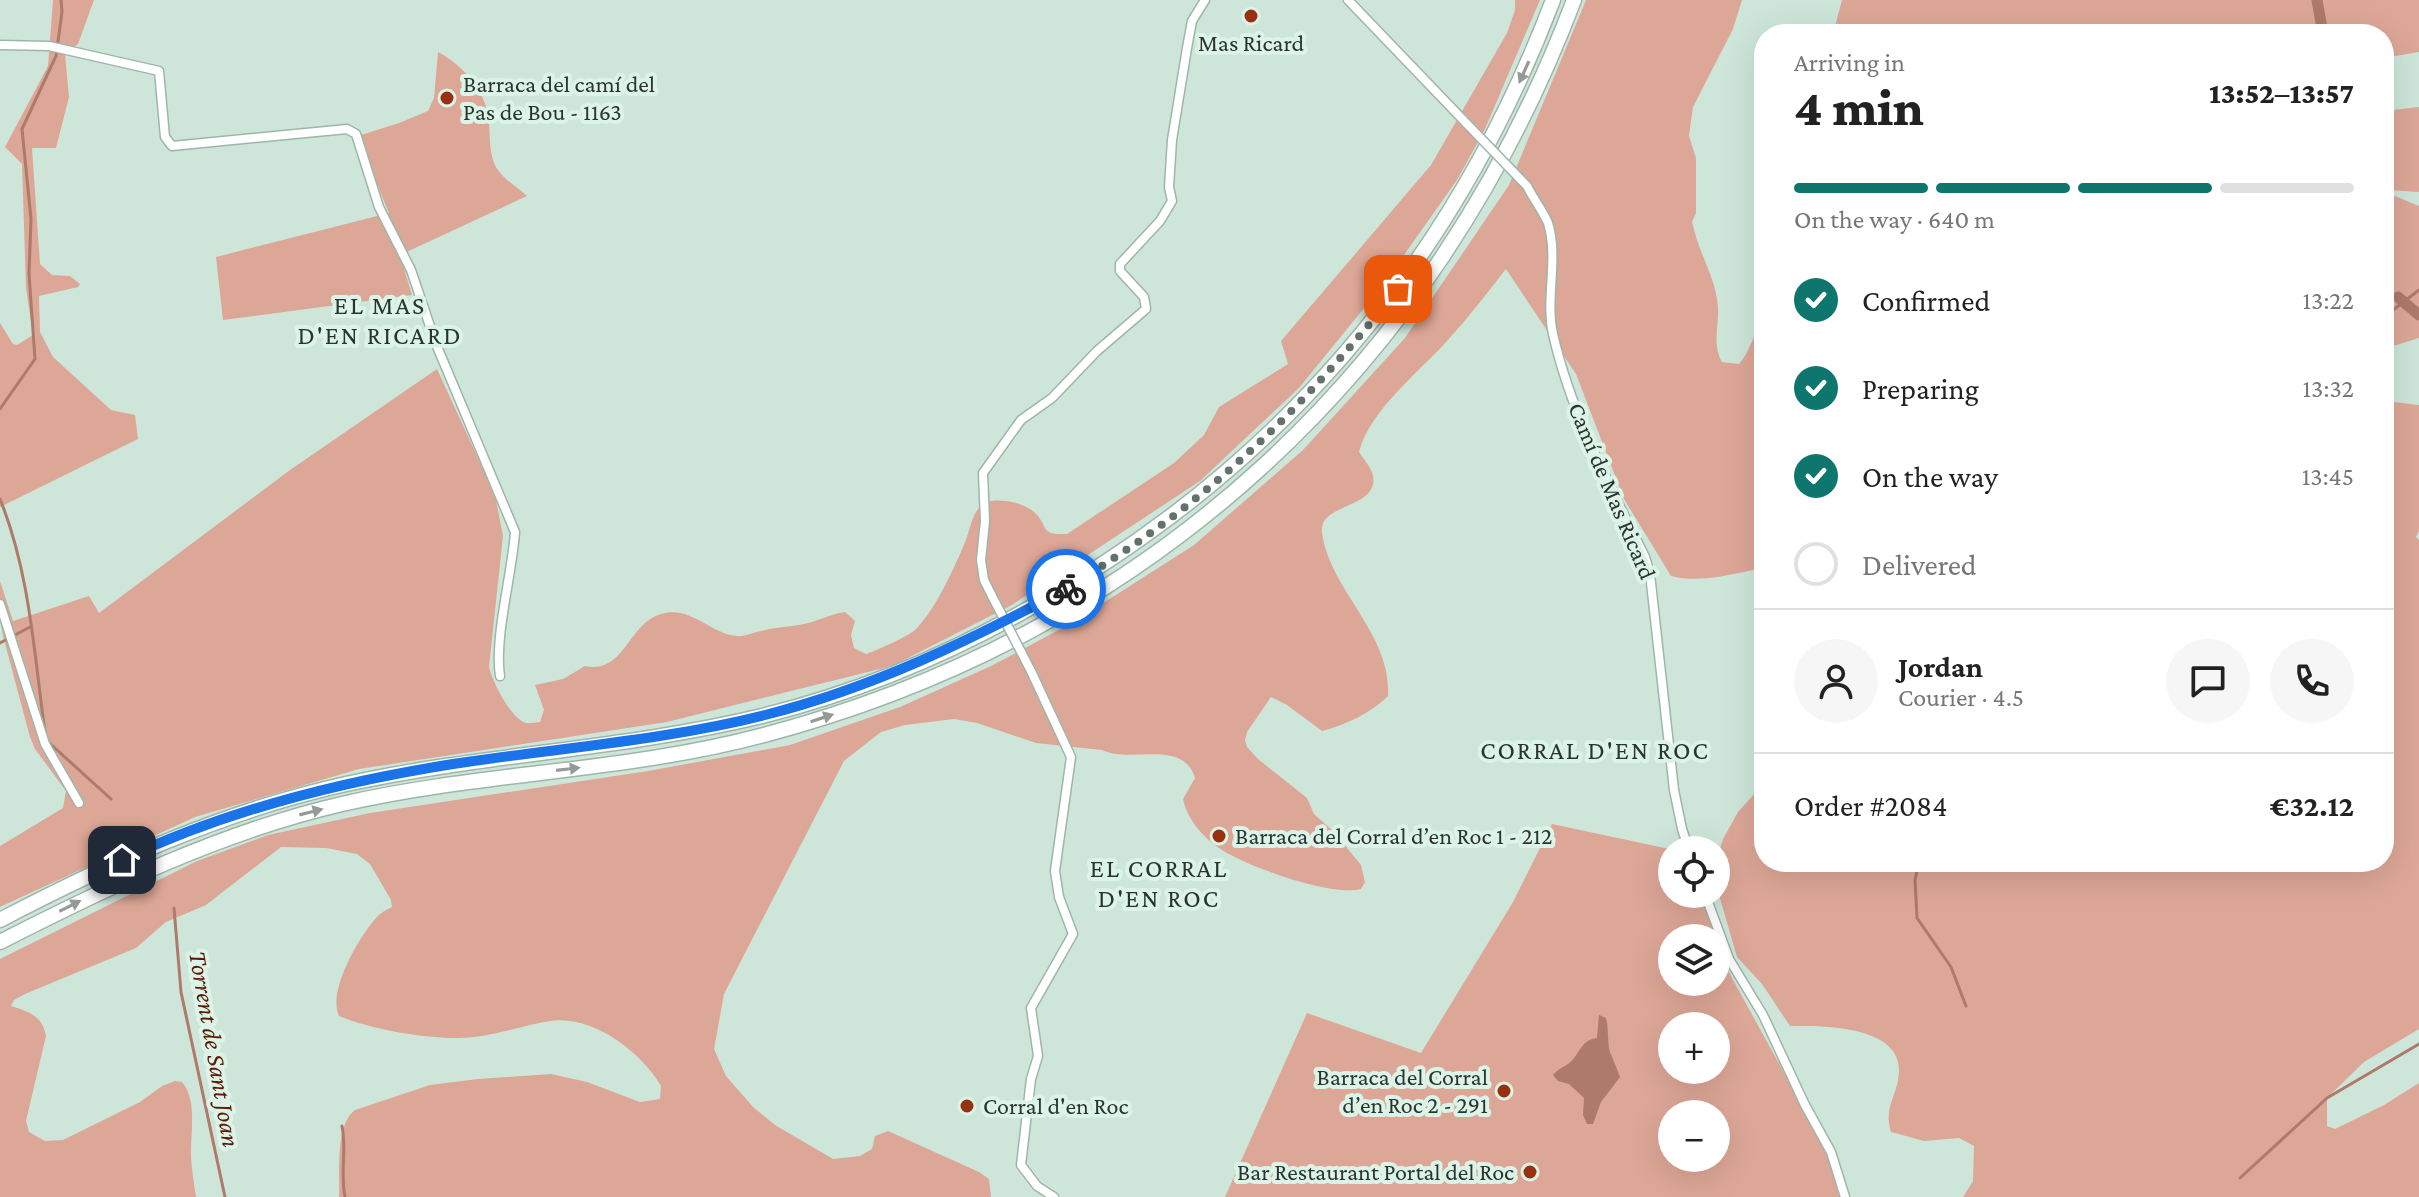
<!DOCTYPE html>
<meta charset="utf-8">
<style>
:root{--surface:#fff;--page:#f6f6f6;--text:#222;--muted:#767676;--line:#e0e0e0;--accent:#0f766e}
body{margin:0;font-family:"Crimson Pro",serif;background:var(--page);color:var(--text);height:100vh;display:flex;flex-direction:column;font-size:30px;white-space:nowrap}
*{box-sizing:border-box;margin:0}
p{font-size:26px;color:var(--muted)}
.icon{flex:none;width:44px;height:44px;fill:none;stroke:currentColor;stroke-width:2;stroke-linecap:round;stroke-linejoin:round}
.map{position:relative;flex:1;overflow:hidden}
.side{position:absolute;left:1754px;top:24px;width:640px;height:848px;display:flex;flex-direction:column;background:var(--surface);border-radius:32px;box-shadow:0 8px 32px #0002}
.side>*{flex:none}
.fabs{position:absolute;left:1658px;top:836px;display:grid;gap:16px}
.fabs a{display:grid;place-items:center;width:72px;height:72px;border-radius:50%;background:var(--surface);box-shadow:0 8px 32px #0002;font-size:40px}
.pin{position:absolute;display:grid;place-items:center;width:68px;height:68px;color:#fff;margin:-34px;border-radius:16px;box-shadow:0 4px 12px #0006}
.courier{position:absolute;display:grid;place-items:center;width:80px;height:80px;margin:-40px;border:6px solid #1a73e8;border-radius:50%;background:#fff;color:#222;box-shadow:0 2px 10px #0007}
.head em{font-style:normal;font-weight:800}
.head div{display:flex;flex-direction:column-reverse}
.head{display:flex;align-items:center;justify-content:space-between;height:136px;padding:0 40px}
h1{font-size:52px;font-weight:800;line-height:60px}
.bar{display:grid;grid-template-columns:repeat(4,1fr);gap:12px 8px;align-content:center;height:96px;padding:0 40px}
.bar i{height:10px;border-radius:6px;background:var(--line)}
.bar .on{background:var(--accent)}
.bar p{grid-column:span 4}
.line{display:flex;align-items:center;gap:20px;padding:0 40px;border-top:2px solid var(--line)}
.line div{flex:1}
.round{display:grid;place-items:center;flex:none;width:84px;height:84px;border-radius:42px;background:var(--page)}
ol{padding:0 40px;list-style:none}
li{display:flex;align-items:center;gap:24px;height:88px}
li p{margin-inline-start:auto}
li .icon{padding:8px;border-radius:50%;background:var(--accent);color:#fff;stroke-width:4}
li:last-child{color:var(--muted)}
li i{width:44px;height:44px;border:4px solid var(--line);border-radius:50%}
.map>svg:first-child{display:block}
</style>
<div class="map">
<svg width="2419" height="1197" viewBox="0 0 2419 1197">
<rect width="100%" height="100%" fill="#cee6da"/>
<path fill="#dda797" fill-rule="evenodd" d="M53,0H94L78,44L65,54L69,97L56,148H32L40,264L52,275L70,276L80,284L78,287L39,296L40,332L53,357L111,410L135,415L138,439L0,507V323L13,344L17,345L33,335L26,288L22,164L5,147L48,66Z
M1515,0H1540L1485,129L1457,180L1382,286L1299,388L1200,481L1012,605L898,663L884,668L667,722L359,769L195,817L0,907V846L63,808L66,791L35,749L30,737L3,636L0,618V581L13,621L89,596L99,613L290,470L437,369L495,495L503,536L489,667C492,681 511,719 526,723C530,724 535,722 540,722L544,710L535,685L563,679L585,666C624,675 628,623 661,614C691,605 710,634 737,636C744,637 754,632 761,631C775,627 790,627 804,624C818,621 830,614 845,612L855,621L851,635L854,648L866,654C876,651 909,636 916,629C936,609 955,566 966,540C971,526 972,512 985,502C1001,498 1025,502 1036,514C1049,527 1039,535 1067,534L1174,463L1204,435L1219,407L1288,364L1281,341L1431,165L1507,33L1515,10Z
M1586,0H1742L1733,29L1693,107L1689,136L1696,158V213L1692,222L1694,229C1700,256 1716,278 1718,307C1719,326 1712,344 1722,362L1739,364C1750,352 1752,335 1764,323V568C1735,573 1700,584 1671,576L1624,499L1576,374L1506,269C1487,293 1468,318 1447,341C1419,372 1370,410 1359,452C1363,458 1369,465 1372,472C1384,509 1318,502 1322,532C1329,590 1392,633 1388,696C1371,713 1345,725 1322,731L1287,705L1271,697L1247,732L1245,740L1247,747L1258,759L1307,798L1314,814L1333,831L1361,865L1365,882L1361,889C1333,897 1244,866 1219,848C1203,837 1187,819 1183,799L1195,778C1183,738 1130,764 1102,750L1036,743L977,723L954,719L905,725L881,732L844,761L724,994L714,1049L726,1076L753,1107L775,1125L833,1159L860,1156L872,1149L875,1136L888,1131L979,1172L989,1179L991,1197H339C340,1174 335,1124 355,1110L430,1085L478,1079L551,1074L587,1082L640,1102L660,1099L661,1086C640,1051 593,1015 550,1021C520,1026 489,1038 459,1038C422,1038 373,1030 339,1016C327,991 359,937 376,918C380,913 386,910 392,907L391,900L370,864L357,854L326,848L281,847L206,905L166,922L136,948L25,994L14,1000L11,1006C29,1012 42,1015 46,1036L26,1121L29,1132L45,1141L63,1140L140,1102L162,1086L175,1081L182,1082C198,1100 190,1135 191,1158C192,1171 194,1184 196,1197H0V959L197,861L268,835L370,813L648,771L790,745L900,707L991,666L1072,623L1194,545L1303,450L1405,338L1509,185Z
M1842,0H2419V52L2384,58V34H1833Z
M438,52C464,66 486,91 489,121C490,136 489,158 498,170C505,180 518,188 527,196L400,255L412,295L223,320L216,257L389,213L379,189L361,135L399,123L428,111L434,98Z
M2419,107V192L2388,190L2390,194L2419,206V338L2384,349V111Z
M2384,401L2419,405V531L2416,537L2419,540V1029L2364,1062L2327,1098V1126L2335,1129L2384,1105L2419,1083V1197H1963L1973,1181L1974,1146L1959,1138L1924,1141L1891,1132C1883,1106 1898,1096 1899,1072C1901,1025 1822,1026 1790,1026L1762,984L1737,957L1719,895L1718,855L1723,839L1738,812L1764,783V862H2384Z
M1552,824L1674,850L1672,894H1705L1727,969L1835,1165L1843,1197H1225L1307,1013L1421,1053L1513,902ZM1672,938H1716V982H1672ZM1672,1026H1716V1070H1672ZM1672,1114H1716V1158H1672Z"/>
<path fill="#ae7a6a" d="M1599,1015L1606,1018C1609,1029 1607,1042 1610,1052C1613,1060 1617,1068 1620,1077L1601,1102L1593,1124H1587L1583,1115L1584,1098L1569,1084L1558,1081L1553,1075C1558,1069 1562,1068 1568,1064C1580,1055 1580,1040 1597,1038Z"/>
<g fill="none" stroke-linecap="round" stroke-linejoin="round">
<path stroke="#ae7a6a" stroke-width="3" d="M2384,317L2419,290
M0,409L35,359L29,274L31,219L22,129L56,56L62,12L61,0
M0,499C30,573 34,654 45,732
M0,643L30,627
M46,740L111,799
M1919,862L1915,880L1917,918L1951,967L1966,1006
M174,908L181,992L225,1197
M342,1126C347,1150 340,1173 345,1197
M2240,1178L2327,1098L2419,1044"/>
<path stroke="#ae7a6a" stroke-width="11" d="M2317,0L2323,34
M2384,255V256
M2398,297L2419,315"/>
<g stroke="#9eb6aa" stroke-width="11">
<path id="minor" d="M1348,0L1468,125
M0,45L49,46L159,71L165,137L172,146L347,129L356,134L379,207L411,270L436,344L515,532C512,575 494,638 500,676
M1527,186C1533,198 1543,211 1548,223C1559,258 1545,299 1553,334C1571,413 1609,485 1645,557L1650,574L1674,790L1682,829L1689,850
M992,596L984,580L981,560L985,521L983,473L1021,420L1052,398L1097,351L1146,309L1144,297L1120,271V264L1160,221L1172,201L1169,187L1172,140L1187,48L1192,21L1205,0
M0,604L45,744L79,803
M1031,671L1071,757L1055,871L1059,897L1073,934L1031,1008L1038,1056L1031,1079L1021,1165L1037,1186L1054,1197
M1705,894L1729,959L1763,1015L1805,1105L1831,1152L1845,1197"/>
</g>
<g stroke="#9eb6aa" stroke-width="17">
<path id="motorway" d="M0,920C111,862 224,811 346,784C484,754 625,749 762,716C851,694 938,659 1019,614C1272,476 1451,269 1553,0
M0,942C110,886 221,832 342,804C481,772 626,772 764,735C1148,634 1434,370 1574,0"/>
</g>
<use href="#minor" stroke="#fff" stroke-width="8"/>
<use href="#motorway" stroke="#fff" stroke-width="14"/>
<g stroke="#9eb6aa" stroke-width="11" stroke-linecap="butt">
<path id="minor-bridge" d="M1468,125L1527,186
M992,596L1031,671"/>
</g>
<use href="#minor-bridge" stroke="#fff" stroke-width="8"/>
</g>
<defs><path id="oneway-solid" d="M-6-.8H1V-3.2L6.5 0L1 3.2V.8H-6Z" transform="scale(2)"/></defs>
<g fill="#959a98">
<use href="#oneway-solid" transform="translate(1524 72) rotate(114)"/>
<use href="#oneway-solid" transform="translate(822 718) rotate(-18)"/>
<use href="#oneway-solid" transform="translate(568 769) rotate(-7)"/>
<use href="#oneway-solid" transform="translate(311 812) rotate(-14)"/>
<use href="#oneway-solid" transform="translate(70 906) rotate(-27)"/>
</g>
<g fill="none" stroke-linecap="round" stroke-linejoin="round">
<path stroke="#64726c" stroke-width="8" stroke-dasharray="0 14.4" d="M1066,589C1084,579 1100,567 1117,556C1227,484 1317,391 1398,289"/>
<path stroke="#1a73e8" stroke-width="10" d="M122,860C226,810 339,782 453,764C557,748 662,741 765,715C872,688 969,641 1066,589"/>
</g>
<g fill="#993111" stroke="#dbf4e7" stroke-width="3">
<circle cx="1251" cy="16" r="8"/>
<circle cx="447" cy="98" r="8"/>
<circle cx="1219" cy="836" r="8"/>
<circle cx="1504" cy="1091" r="8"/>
<circle cx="967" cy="1106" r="8"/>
<circle cx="1530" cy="1172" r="8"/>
</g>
<g text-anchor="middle" stroke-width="8" stroke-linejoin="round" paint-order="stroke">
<g font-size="24" fill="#2b3430" stroke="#dbf4e7" text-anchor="start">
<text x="1251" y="51" text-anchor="middle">Mas Ricard</text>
<text x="463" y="92">Barraca del camí del<tspan x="463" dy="28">Pas de Bou - 1163</tspan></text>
<text x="1235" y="844">Barraca del Corral d’en Roc 1 - 212</text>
<text x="1488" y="1085" text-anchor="end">Barraca del Corral<tspan x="1488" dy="28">d’en Roc 2 - 291</tspan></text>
<text x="983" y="1114">Corral d'en Roc</text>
<text x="1514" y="1180" text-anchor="end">Bar Restaurant Portal del Roc</text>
</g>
<g font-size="24" fill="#2b3430" stroke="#dbf4e7">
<text transform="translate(1612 491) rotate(67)" y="8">Camí de Mas Ricard</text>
</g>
<g font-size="26" letter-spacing="2" fill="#2b3430" stroke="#dbf4e7">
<text x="380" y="314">EL MAS<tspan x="380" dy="30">D'EN RICARD</tspan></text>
<text x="1595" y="759">CORRAL D'EN ROC</text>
<text x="1159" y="877">EL CORRAL<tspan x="1159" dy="30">D'EN ROC</tspan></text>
</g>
<g font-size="26" font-style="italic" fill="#5d1b06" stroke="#dbf4e7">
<text transform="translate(215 1049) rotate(80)" y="9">Torrent de Sant Joan</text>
</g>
</g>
</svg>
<div class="fabs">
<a><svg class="icon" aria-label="locate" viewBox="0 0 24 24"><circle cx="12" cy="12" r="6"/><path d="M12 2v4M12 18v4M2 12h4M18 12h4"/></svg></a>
<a><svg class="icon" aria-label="layers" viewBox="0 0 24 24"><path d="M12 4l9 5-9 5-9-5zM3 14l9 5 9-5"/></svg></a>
<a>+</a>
<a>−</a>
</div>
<div class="pin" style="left:1398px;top:289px;background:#ea580c"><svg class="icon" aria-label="bag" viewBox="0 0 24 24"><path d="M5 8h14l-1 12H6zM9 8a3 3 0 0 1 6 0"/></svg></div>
<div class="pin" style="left:122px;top:860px;background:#1f2937"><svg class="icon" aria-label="home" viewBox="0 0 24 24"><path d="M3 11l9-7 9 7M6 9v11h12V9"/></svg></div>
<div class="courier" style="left:1066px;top:589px"><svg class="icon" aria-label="bike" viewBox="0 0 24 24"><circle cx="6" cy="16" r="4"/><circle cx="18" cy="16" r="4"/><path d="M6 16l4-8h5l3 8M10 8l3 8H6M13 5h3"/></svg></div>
<section class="side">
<div class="head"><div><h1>4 min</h1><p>Arriving in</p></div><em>13:52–13:57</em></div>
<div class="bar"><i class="on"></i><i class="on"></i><i class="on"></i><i></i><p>On the way · 640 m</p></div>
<ol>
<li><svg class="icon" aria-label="check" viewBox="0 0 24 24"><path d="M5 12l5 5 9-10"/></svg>Confirmed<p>13:22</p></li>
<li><svg class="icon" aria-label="check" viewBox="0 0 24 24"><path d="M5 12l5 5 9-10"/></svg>Preparing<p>13:32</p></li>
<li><svg class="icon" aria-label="check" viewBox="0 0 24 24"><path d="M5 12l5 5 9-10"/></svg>On the way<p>13:45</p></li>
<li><i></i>Delivered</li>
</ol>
<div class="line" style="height:144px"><a class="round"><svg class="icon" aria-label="person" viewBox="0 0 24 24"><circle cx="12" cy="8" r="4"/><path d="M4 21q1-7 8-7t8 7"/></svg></a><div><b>Jordan</b><p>Courier · 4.5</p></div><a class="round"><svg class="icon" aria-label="chat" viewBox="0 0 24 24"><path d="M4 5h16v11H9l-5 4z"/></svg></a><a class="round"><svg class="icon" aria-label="phone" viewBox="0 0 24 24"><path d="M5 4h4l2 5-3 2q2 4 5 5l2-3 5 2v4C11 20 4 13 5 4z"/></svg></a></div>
<div class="line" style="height:104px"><div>Order #2084</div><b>€32.12</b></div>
</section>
</div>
